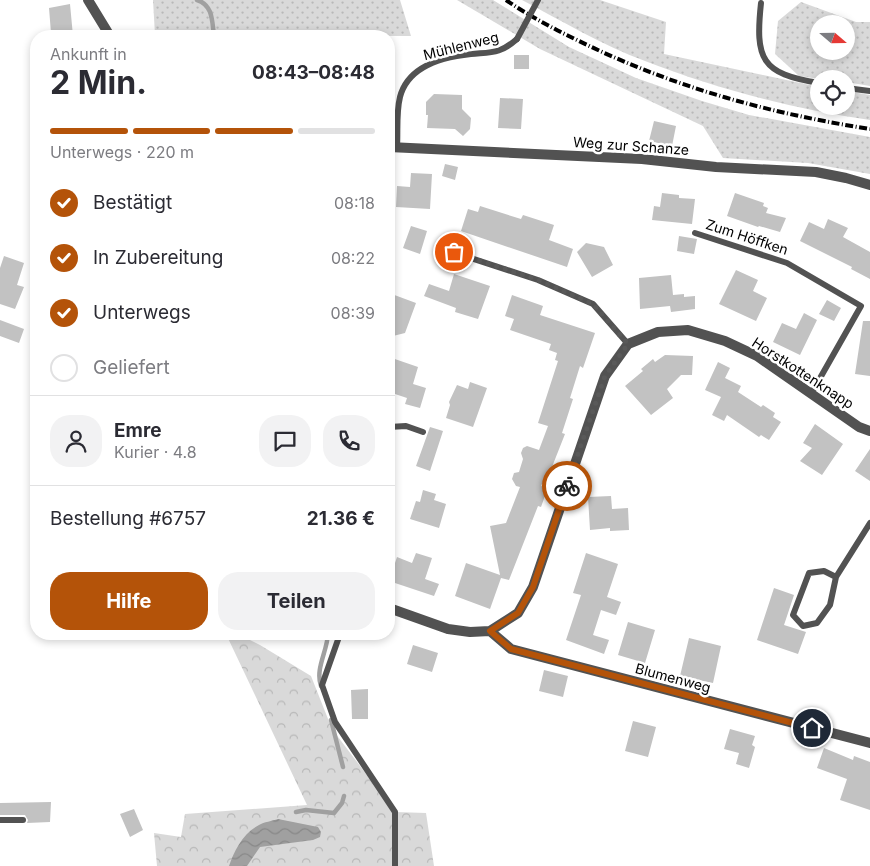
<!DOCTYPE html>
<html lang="de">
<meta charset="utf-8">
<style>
:root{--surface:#fff;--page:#f2f2f3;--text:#2b2b33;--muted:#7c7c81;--line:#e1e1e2;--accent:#b45309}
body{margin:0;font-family:Inter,sans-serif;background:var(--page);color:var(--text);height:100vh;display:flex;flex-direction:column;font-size:19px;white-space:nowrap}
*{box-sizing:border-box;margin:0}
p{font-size:16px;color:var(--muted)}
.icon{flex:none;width:28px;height:28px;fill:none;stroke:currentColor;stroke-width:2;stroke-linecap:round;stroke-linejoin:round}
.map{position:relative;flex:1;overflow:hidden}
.details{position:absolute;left:30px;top:30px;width:365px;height:610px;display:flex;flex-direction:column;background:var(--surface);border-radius:20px;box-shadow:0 2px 8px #0003}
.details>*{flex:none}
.needle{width:32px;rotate:110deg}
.controls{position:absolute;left:810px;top:15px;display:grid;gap:10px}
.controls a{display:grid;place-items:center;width:45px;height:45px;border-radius:50%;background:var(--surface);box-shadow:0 2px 8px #0003;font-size:25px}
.pin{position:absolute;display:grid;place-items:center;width:42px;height:42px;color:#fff;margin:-21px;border:2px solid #fff;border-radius:50%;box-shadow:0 1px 5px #0007}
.courier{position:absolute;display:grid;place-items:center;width:50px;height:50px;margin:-25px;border:4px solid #b45309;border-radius:50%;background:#fff;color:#222;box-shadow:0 1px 6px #0007}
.overview em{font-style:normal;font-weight:700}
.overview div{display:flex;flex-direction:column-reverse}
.overview{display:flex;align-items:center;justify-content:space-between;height:85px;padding:0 20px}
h1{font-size:32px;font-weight:700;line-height:38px}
.bar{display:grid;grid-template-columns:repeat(4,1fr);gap:8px 5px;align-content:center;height:60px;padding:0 20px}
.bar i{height:6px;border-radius:4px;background:var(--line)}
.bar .current{background:var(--accent)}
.bar p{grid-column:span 4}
.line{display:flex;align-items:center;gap:12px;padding:0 20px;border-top:1px solid var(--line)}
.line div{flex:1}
.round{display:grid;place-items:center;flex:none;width:52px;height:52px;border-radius:20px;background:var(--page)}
ol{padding:0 20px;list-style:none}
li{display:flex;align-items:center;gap:15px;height:55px}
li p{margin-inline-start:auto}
li .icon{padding:5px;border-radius:50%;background:var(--accent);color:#fff;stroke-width:4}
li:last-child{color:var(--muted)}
li i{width:28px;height:28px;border:2px solid var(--line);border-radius:50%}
.button{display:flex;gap:10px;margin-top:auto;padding:10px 20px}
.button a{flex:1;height:58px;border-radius:20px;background:var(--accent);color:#fff;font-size:20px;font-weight:700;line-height:58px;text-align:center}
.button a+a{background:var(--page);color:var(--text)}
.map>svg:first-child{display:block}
</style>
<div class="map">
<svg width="870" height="866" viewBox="0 0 870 866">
<defs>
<pattern id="grass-dots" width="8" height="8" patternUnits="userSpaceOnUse" patternTransform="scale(1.25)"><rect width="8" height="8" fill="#d9d9d9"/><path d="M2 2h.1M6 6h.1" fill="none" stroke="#b8b8b8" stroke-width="1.8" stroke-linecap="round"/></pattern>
<pattern id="forest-crowns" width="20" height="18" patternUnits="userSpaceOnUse" patternTransform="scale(1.25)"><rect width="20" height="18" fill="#d9d9d9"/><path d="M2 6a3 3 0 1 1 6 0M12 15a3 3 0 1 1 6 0" fill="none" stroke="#b8b8b8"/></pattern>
<pattern id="water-waves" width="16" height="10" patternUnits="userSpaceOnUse" patternTransform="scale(1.25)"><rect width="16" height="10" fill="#a0a0a0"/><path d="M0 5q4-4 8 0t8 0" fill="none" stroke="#888"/></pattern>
</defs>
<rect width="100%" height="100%" fill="#fff"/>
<path fill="url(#grass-dots)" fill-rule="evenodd" d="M153,0H400L411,36L155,35Z
M457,0H493L569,47L636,78L702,101L749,115L870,137V174L808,163L723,158L703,126L540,49Z
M522,0H600L666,22L664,54L819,87V106H846V91L870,95V120C793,109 717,89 645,61C602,45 562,21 522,0Z
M801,2L856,22H870V86L846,82V79H820L799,76L775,54L778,21ZM819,24H846V51H819Z"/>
<path fill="url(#forest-crowns)" d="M226,634H238L260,645L311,676L332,729L395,812L426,813L434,866H157L154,833L181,837L185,814L307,805Z"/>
<path fill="url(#water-waves)" d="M278,819L318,827L321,832L320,837L313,840L260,847L247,866H229C234,851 243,833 259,825C264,822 272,821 278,819Z"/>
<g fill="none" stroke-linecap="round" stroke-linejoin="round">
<path stroke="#a0a0a0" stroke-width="4.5" d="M197,0C213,5 212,21 214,36
M321,686C315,669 327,652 328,634
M331,720L343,767
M296,812L306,810L334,813L342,803L344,796"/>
</g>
<path fill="#c2c2c2" d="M70,4L73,36H57V33H51L49,8Z
M514,55H529V69H514Z
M434,94L462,95V109L471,118L470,129L463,136L455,129L427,128L428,115H426V102Z
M500,98L523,99L521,129L498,128Z
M654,121L676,126L672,146L649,141Z
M445,164L458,167L455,180L442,176Z
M411,173L432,174L430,209L396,207L397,186L410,187Z
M662,193L679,195V198L695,199L692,224L652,220L654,206L660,207Z
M735,193L764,203L763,206L768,208L766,213L786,218L780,232L759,226L758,227L727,216Z
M480,206L521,219L523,215L554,225L549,240L573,249L567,267L461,231L468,209L478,212Z
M828,219L848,228L843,237L870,252V279L851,269L852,267L800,241L809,222L824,229Z
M411,226L427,231L420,254L403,248Z
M679,236L697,239L694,254L677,251Z
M586,243L604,247L613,265L592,277L577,252Z
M4,256L24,263L17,285L24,287L15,309L0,304V268Z
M736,270L758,280L753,291L767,298L756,321L719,304Z
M454,274L490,286L478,319L455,312L456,308L424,296L429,284L449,291Z
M671,275L673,295L684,294V297L695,296V309L671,312L670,306L640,309L639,278Z
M389,293L416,303L405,333L389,337Z
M512,295L543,306L540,315L595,333L583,368L580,366L570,398L573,399L562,433L565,434L550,472L551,475L550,480L541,485L546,493L541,507L538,506L509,580L501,578L490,609L455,596L466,563L500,575L490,526L506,523L520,487L516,486L512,479L514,473L519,472L523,459L521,453L523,448L527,446L539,450L548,426L538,423L558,361L555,360L557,353L549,350L551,344L510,330L514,319L505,316Z
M827,300L841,308L834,321L819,314Z
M804,313L817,320L800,355L773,342L782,323L796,329Z
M0,320L24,329L19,343L0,336Z
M863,321H870V376L855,374Z
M665,355L693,356L692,375H681L667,389L673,398L651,415L625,386L643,371L641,369L653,359L655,362Z
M389,357L418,367L413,384L426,388L420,408L405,404L407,398L389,392Z
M718,362L730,368L725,378L741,386L738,392L761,407L763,405L775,413L773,417L781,422L769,440L761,435L759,437L727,415L724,421L712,415L721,397L705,390Z
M470,382L487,388L473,427L446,418L450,405L449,402L457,385L468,389Z
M815,424L843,444L822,475L800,461L812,448L803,443Z
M430,427L443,431L430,471L416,466Z
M870,449V481L855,471Z
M423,490L436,494L434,500L446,504L439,528L410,519L416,501L420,502Z
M611,496L612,509L628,508L629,530L610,531V528L590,530L588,497Z
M416,553L432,558L425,579L439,584L434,596L389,581L397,557L412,563Z
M586,553L618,564L607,597L621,602L616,615L601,610L593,635L609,640L604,654L566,640L581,595L573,593Z
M774,588L794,595L784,625L806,632L798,654L757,640Z
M628,622L655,630L645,663L618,655Z
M689,638L721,646L713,683L680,676Z
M413,645L438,653L432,672L407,664Z
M544,670L568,676L563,697L539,691Z
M368,689V719H352L351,690Z
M633,721L656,727L648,757L625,751Z
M730,729L755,736L752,745L755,747L749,768L736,764L739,753L724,749Z
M824,748L853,760L854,756L870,762V810L840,800L847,779L817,768Z
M51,802L50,822L27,823L28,820L25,815H0V803Z
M134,809L143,830L130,837L120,814Z"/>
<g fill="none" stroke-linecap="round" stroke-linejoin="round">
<path stroke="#525252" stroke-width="6" d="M761,3C755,59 761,74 819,83
M846,88L870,91
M397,147C398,131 396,113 400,97C408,66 442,57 471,54C492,52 500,54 517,39
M695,233L787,263L861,306L811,394
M437,247L538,280L593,304L628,344
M389,427L406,426L423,432
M836,577L824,571L809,573L793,615L803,626L817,623L830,605L836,577L870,523
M340,634L322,685L335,722L395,812V866
M0,820H23"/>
<path stroke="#525252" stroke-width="10" d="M88,0L110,36
M389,147L642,159L716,167L816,172L846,178L870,185
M389,608L448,629L470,632L490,631L511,649L870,743
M490,631L518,613L533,587L605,376L628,344L658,332L688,330L725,341L757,356L859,427L870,431"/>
<path stroke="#000" stroke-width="4" stroke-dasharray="8 2.5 1 2.5" stroke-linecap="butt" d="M506,0C535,20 568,36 600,51C688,91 774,114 870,129"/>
<path stroke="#525252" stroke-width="6" d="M517,39L538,0"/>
</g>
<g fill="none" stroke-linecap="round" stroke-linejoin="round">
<path stroke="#595959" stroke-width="5" stroke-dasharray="0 9" d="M454,252L538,280L593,304L628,344L605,376L567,486"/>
<path stroke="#b45309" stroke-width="6" d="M567,486L533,587L518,613L490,631L511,649L812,728"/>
</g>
<g text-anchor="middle" stroke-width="5" stroke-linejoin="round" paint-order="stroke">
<g font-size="14" fill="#000" stroke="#fff">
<text transform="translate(461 46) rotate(-14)" y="5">Mühlenweg</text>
<text transform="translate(631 146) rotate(4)" y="5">Weg zur Schanze</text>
<text transform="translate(747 237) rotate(18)" y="5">Zum Höffken</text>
<text transform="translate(803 373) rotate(33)" y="5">Horstkottenknapp</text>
<text transform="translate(673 678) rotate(15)" y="5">Blumenweg</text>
</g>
</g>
</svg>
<div class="controls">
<a><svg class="needle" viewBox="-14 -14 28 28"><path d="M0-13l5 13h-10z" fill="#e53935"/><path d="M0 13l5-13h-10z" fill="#7c7c81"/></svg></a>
<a><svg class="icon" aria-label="locate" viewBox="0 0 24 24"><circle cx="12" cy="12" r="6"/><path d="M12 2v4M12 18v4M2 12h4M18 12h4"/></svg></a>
</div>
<div class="pin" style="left:454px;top:252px;background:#ea580c"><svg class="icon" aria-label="bag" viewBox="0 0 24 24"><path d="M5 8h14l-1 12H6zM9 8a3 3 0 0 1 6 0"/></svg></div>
<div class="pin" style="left:812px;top:728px;background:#1f2937"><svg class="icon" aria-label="home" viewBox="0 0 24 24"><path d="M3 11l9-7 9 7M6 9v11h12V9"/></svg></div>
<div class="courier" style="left:567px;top:486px"><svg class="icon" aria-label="bike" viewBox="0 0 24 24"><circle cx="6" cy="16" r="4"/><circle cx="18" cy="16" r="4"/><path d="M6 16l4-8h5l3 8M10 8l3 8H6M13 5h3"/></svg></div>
<section class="details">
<div class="overview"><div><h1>2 Min.</h1><p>Ankunft in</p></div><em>08:43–08:48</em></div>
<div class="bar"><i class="current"></i><i class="current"></i><i class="current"></i><i></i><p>Unterwegs · 220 m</p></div>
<ol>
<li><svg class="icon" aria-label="check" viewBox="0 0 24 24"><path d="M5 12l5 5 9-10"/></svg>Bestätigt<p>08:18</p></li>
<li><svg class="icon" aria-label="check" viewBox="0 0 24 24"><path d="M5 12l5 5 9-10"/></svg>In Zubereitung<p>08:22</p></li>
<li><svg class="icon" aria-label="check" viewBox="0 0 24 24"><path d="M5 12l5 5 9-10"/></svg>Unterwegs<p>08:39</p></li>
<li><i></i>Geliefert</li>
</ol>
<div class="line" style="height:90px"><a class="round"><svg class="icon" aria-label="person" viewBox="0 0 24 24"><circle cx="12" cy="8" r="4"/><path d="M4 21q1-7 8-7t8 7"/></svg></a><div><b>Emre</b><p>Kurier · 4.8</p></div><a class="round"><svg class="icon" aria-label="chat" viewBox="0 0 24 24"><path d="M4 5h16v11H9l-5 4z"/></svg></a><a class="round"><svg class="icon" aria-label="phone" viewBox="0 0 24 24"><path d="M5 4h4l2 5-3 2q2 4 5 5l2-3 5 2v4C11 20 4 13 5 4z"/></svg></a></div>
<div class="line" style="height:65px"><div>Bestellung #6757</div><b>21.36 €</b></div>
<div class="button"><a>Hilfe</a><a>Teilen</a></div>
</section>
</div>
